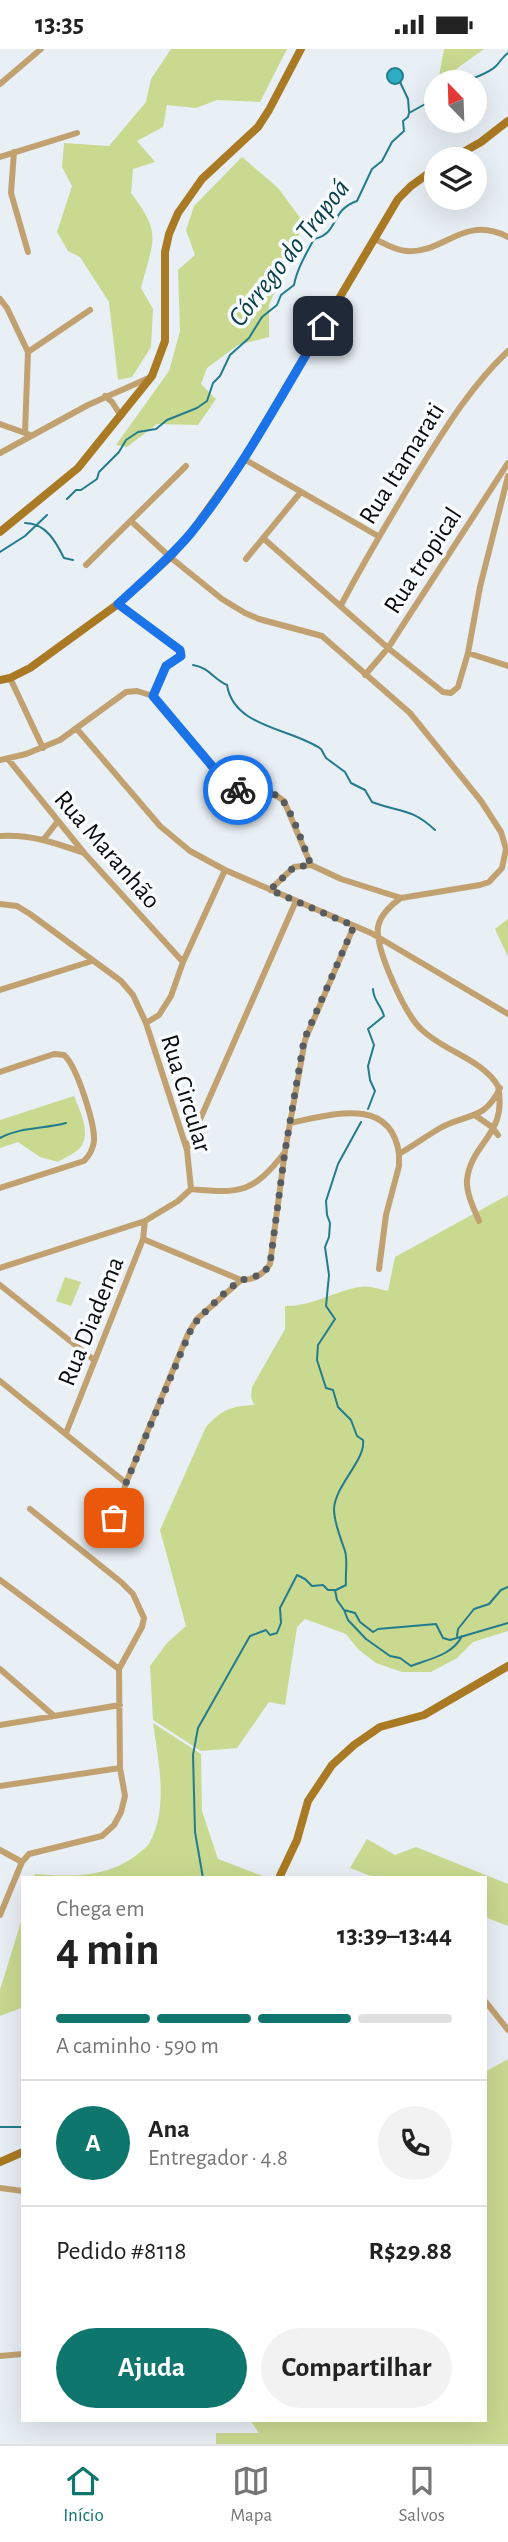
<!DOCTYPE html>
<html lang="pt">
<meta charset="utf-8">
<style>
:root{--surface:#fff;--page:#f2f2f2;--text:#222;--muted:#767676;--line:#e0e0e0;--accent:#0f766e}
body{margin:0;font-family:"Alegreya Sans",sans-serif;background:var(--page);color:var(--text);height:100vh;display:flex;flex-direction:column;font-size:26px;white-space:nowrap}
*{box-sizing:border-box;margin:0}
p{font-size:23px;color:var(--muted)}
.icon{flex:none;width:38px;height:38px;fill:none;stroke:currentColor;stroke-width:2;stroke-linecap:round;stroke-linejoin:round}
.map{position:relative;flex:1;overflow:hidden}
.details{position:absolute;left:21px;top:1827px;width:466px;height:546px;display:flex;flex-direction:column;background:var(--surface);border-radius:0px;box-shadow:0 7px 28px #0002}
.details>*{flex:none}
.needle{width:46px;rotate:337deg}
.buttons{position:absolute;left:424px;top:21px;display:grid;gap:14px}
.buttons a{display:grid;place-items:center;width:63px;height:63px;border-radius:50%;background:var(--surface);box-shadow:0 7px 28px #0002;font-size:35px}
.pin{position:absolute;display:grid;place-items:center;width:60px;height:60px;color:#fff;margin:-30px;border-radius:14px;box-shadow:0 4px 10px #0006}
.courier{position:absolute;display:grid;place-items:center;width:70px;height:70px;margin:-35px;border:5px solid #1a73e8;border-radius:50%;background:#fff;color:#222;box-shadow:0 2px 9px #0007}
.summary em{font-style:normal;font-weight:600}
.summary div{display:flex;flex-direction:column-reverse}
.summary{display:flex;align-items:center;justify-content:space-between;height:119px;padding:0 35px}
h1{font-size:46px;font-weight:600;line-height:52px}
.bar{display:grid;grid-template-columns:repeat(4,1fr);gap:10px 7px;align-content:center;height:84px;padding:0 35px}
.bar i{height:9px;border-radius:5px;background:var(--line)}
.bar .on{background:var(--accent)}
.bar p{grid-column:span 4}
.line{display:flex;align-items:center;gap:18px;padding:0 35px;border-top:2px solid var(--line)}
.line div{flex:1}
.round{display:grid;place-items:center;flex:none;width:74px;height:74px;border-radius:37px;background:var(--page)}
.cta{display:flex;gap:14px;margin-top:auto;padding:14px 35px}
.cta a{flex:1;height:80px;border-radius:42px;background:var(--accent);color:#fff;font-size:28px;font-weight:600;line-height:80px;text-align:center}
.cta a+a{background:var(--page);color:var(--text)}
.status{display:flex;justify-content:space-between;align-items:center;height:49px;padding:0 35px;background:var(--surface);direction:ltr}
.status svg{height:19px;fill:currentColor}
.dock{display:flex;justify-content:space-around;align-items:center;height:98px;border-top:2px solid var(--line);background:var(--surface);font-size:19px;color:var(--muted)}
.dock a{display:grid;justify-items:center;gap:4px}
.dock .on{color:var(--accent)}
.map>svg:first-child{display:block}
</style>
<div class="status"><b>13:35</b><svg viewBox="0 0 49 12"><path d="M0 12V9h3v3zM5 12V6h3v6zM10 12V3h3v9zM15 12V0h3v12zM26 1h20v11H26zM47 4h2v5h-2z"/></svg></div>
<div class="map">
<svg width="508" height="2395" viewBox="0 0 508 2395">
<rect width="100%" height="100%" fill="#e8eff5"/>
<path fill="#c9d990" d="M171,0H287L260,53L217,51L196,59L167,56L163,78L137,92L155,113L133,120L131,144C163,186 153,191 141,239L153,260L151,298L132,328L118,331L109,253L80,208L68,202L57,183L72,137L62,118L64,94L109,97L146,53L151,30Z
M444,0H484L438,33Z
M242,108L278,139L304,174L269,256V288L238,296L207,319L201,335L216,350L198,376L157,375L127,398L116,396L169,322L180,282L178,221L195,206L186,181L194,157Z
M508,870V908L495,880Z
M74,1047C80,1062 93,1087 78,1101C73,1105 64,1109 58,1113L40,1108L18,1093L0,1099V1071Z
M508,1146V1582L473,1593L457,1609L431,1623H402L376,1614L358,1600L346,1585L305,1570L297,1578L285,1656L269,1653L237,1699L201,1702L153,1671L150,1617L167,1594L186,1577L160,1481L206,1378C221,1361 232,1357 254,1356L251,1348L252,1338L285,1280V1257C311,1258 334,1242 360,1238C369,1236 379,1240 388,1242L395,1208Z
M65,1228L81,1233L71,1257L56,1252Z
M153,1674L201,1705L202,1762L218,1810L268,1829H34L35,1825C71,1828 109,1829 139,1804C143,1801 148,1797 150,1793C169,1757 158,1711 153,1674Z
M367,1790L395,1806L416,1798L508,1835V1877L485,1868V1829H376L350,1819Z
M23,1866V1961L21,1959L0,1967V1941Z
M508,2010V2395H216V2384H259L250,2371H485V2023Z"/>
<path fill="#2eacc3" stroke="#237c8d" stroke-width="2" d="M387 27a8 8 0 1 1 16 0a8 8 0 1 1-16 0Z"/>
<g fill="none" stroke-linecap="round" stroke-linejoin="round">
<path stroke="#237c8d" stroke-width="2" d="M400,33L408,50L409,62
M458,33C468,32 489,24 496,17C501,12 502,8 508,4
M67,450L76,441H81L97,430L99,423L119,403L126,391L138,383L156,380L167,371L197,359L207,352L213,334L220,327L230,306L249,289L262,268L277,256L281,246L294,236C297,220 306,205 314,190C340,184 329,162 357,152L372,120L382,112L392,93L404,82L403,72L408,68L409,64L436,49
M25,474C46,474 56,493 64,509L73,511
M0,503L25,487L47,466
M193,616C210,619 212,629 227,636C234,679 291,679 321,700L326,709L345,723L351,734L365,741L372,753C400,764 410,758 435,781
M368,1060L375,1042L370,1031L368,1017L374,996L368,980L384,967C381,956 373,951 373,940
M0,1089C20,1078 44,1080 66,1074
M336,1541L346,1536C345,1525 348,1512 345,1502C341,1490 334,1474 334,1460C335,1436 366,1411 363,1391L357,1387L351,1371L338,1358L333,1341L326,1339L317,1311L318,1296L335,1270L326,1257L329,1226L325,1198L329,1188L330,1174L327,1166L326,1152L338,1115L361,1073
M344,1561L348,1571L366,1590L390,1607L400,1609L411,1617C429,1610 453,1606 462,1587
M457,1587L458,1580L474,1560L489,1555L501,1541L508,1538
M203,1829L195,1783L193,1706L198,1679L250,1587L266,1581L270,1586L277,1584L281,1574L280,1559L297,1526L305,1530L312,1537L323,1536L328,1541H335L337,1551L344,1561L355,1564L360,1573L373,1583L378,1580L436,1575L443,1589L450,1591L508,1574
M0,2078H23"/>
<path stroke="#c2a170" stroke-width="6" d="M0,35L41,0
M14,103L11,144L28,203
M0,108L77,84
M375,190C385,195 395,201 406,202C445,205 463,165 508,188
M0,250L7,259L28,303L25,384
M28,303L90,261
M105,347L112,353L121,367
M0,375L28,385
M0,404L88,356L151,328
M244,410L378,487
M131,472L170,508L222,550L245,564L259,570L322,587L410,664L481,752L501,783L506,800L502,819L489,833L480,836L401,849L341,830L311,816L284,752L274,745L246,746L223,730L153,647
M263,489L388,599L443,643L451,644L458,638L468,604L480,538L508,427
M246,510L300,444
M86,516L186,417
M118,555L181,602L180,607L166,617L153,647
M341,556C364,513 388,472 413,431C442,385 468,340 508,302
M468,604L508,617
M365,626L388,599L508,414
M10,629L43,699
M77,680L160,777L190,802L225,821L371,884L508,965
M8,710L85,805L183,913
M0,711L26,705L60,691L126,643L137,642L153,647
M0,787C30,785 56,794 84,804
M44,790L58,772
M270,841L294,818L311,816
M401,849C392,855 380,866 378,878C375,900 405,965 421,980C443,1002 482,1010 498,1037C508,1086 471,1093 467,1131C466,1144 474,1160 479,1172
M0,855L17,857L30,865L121,932L133,946L146,974L187,1101L191,1140L178,1152L145,1172L0,1219
M0,941L92,912
M146,974L159,966L171,947L183,913L225,821
M0,1023L54,1005L64,1006C77,1017 95,1075 94,1092C93,1100 90,1106 84,1112L0,1139
M476,1067L492,1078L498,1086
M290,1074C330,1066 391,1046 399,1105
M187,1100L296,852
M191,1140C241,1145 253,1144 285,1103
M143,1190L241,1231C254,1231 263,1226 270,1215L285,1102L305,991L354,877
M379,1220L386,1166L399,1117V1105C414,1096 428,1086 442,1078C469,1064 485,1071 500,1039
M0,1236L94,1311
M0,1332L126,1434
M66,1384L143,1190L145,1172
M110,1486L126,1434L188,1285L197,1270L241,1231
M0,1531L119,1620
M0,1620L53,1666
M0,1676L120,1656
M0,1737L120,1719
M0,1801L22,1813
M0,1866L22,1813L29,1805L102,1787L114,1776L121,1763L125,1747L120,1719L119,1620L142,1578L144,1569L133,1545L121,1533L30,1460
M485,1952L508,1981
M0,2139L23,2142
M0,2307L23,2305"/>
<path stroke="#aa7923" stroke-width="8" d="M451,110L481,93L508,72
M0,483L78,419L152,327L165,292V203L169,185L178,164L202,130L258,78L269,61L301,0
M0,631L10,629L30,619L118,555L170,508L191,484L244,410L398,150L411,137L436,119
M279,1829L297,1791L308,1752L332,1716L354,1696L380,1678L424,1666L508,1617
M0,2113L23,2103"/>
</g>
<g fill="none" stroke-linecap="round" stroke-linejoin="round">
<path stroke="#585b5f" stroke-width="7" stroke-dasharray="0 12.6" d="M114,1469L126,1434L192,1278C198,1269 233,1234 242,1231C255,1227 262,1228 270,1215L285,1102L304,991L354,877L270,841L294,818L311,816C305,802 289,750 276,746C262,741 251,750 238,741"/>
<path stroke="#1a73e8" stroke-width="9" d="M238,741L223,730L153,647L166,617L181,607L180,601L118,555C143,532 169,510 191,484C242,421 281,347 323,277"/>
</g>
<g text-anchor="middle" stroke-width="7" stroke-linejoin="round" paint-order="stroke">
<g font-size="26" fill="#0a0c0e" stroke="#f9fcfe">
<text transform="translate(401 414) rotate(-58)" y="9">Rua Itamarati</text>
<text transform="translate(422 511) rotate(-57)" y="9">Rua tropical</text>
<text transform="translate(108 800) rotate(49)" y="9">Rua Maranhão</text>
<text transform="translate(187 1044) rotate(73)" y="9">Rua Circular</text>
<text transform="translate(90 1272) rotate(-68)" y="9">Rua Diadema</text>
</g>
<g font-size="28" font-style="italic" fill="#0a414b" stroke="#f9fcfe">
<text transform="translate(288 203) rotate(-52)" y="10">Córrego do Trapoá</text>
</g>
</g>
</svg>
<div class="buttons">
<a><svg class="needle" viewBox="-14 -14 28 28"><path d="M0-13l5 13h-10z" fill="#e53935"/><path d="M0 13l5-13h-10z" fill="#767676"/></svg></a>
<a><svg class="icon" aria-label="layers" viewBox="0 0 24 24"><path d="M12 4l9 5-9 5-9-5zM3 14l9 5 9-5"/></svg></a>
</div>
<div class="pin" style="left:114px;top:1469px;background:#ea580c"><svg class="icon" aria-label="bag" viewBox="0 0 24 24"><path d="M5 8h14l-1 12H6zM9 8a3 3 0 0 1 6 0"/></svg></div>
<div class="pin" style="left:323px;top:277px;background:#1f2937"><svg class="icon" aria-label="home" viewBox="0 0 24 24"><path d="M3 11l9-7 9 7M6 9v11h12V9"/></svg></div>
<div class="courier" style="left:238px;top:741px"><svg class="icon" aria-label="bike" viewBox="0 0 24 24"><circle cx="6" cy="16" r="4"/><circle cx="18" cy="16" r="4"/><path d="M6 16l4-8h5l3 8M10 8l3 8H6M13 5h3"/></svg></div>
<section class="details">
<div class="summary"><div><h1>4 min</h1><p>Chega em</p></div><em>13:39–13:44</em></div>
<div class="bar"><i class="on"></i><i class="on"></i><i class="on"></i><i></i><p>A caminho · 590 m</p></div>
<div class="line" style="height:126px"><b class="round" style="background:var(--accent);color:#fff">A</b><div><b>Ana</b><p>Entregador · 4.8</p></div><a class="round"><svg class="icon" aria-label="phone" viewBox="0 0 24 24"><path d="M5 4h4l2 5-3 2q2 4 5 5l2-3 5 2v4C11 20 4 13 5 4z"/></svg></a></div>
<div class="line" style="height:91px"><div>Pedido #8118</div><b>R$29.88</b></div>
<div class="cta"><a>Ajuda</a><a>Compartilhar</a></div>
</section>
</div>
<nav class="dock">
<a class="on"><svg class="icon" aria-label="home" viewBox="0 0 24 24"><path d="M3 11l9-7 9 7M6 9v11h12V9"/></svg>Início</a>
<a><svg class="icon" aria-label="map" viewBox="0 0 24 24"><path d="M3 6l6-2 6 2 6-2v14l-6 2-6-2-6 2zM9 4v14M15 6v14"/></svg>Mapa</a>
<a><svg class="icon" aria-label="saved" viewBox="0 0 24 24"><path d="M7 4h10v16l-5-4-5 4z"/></svg>Salvos</a>
</nav>
